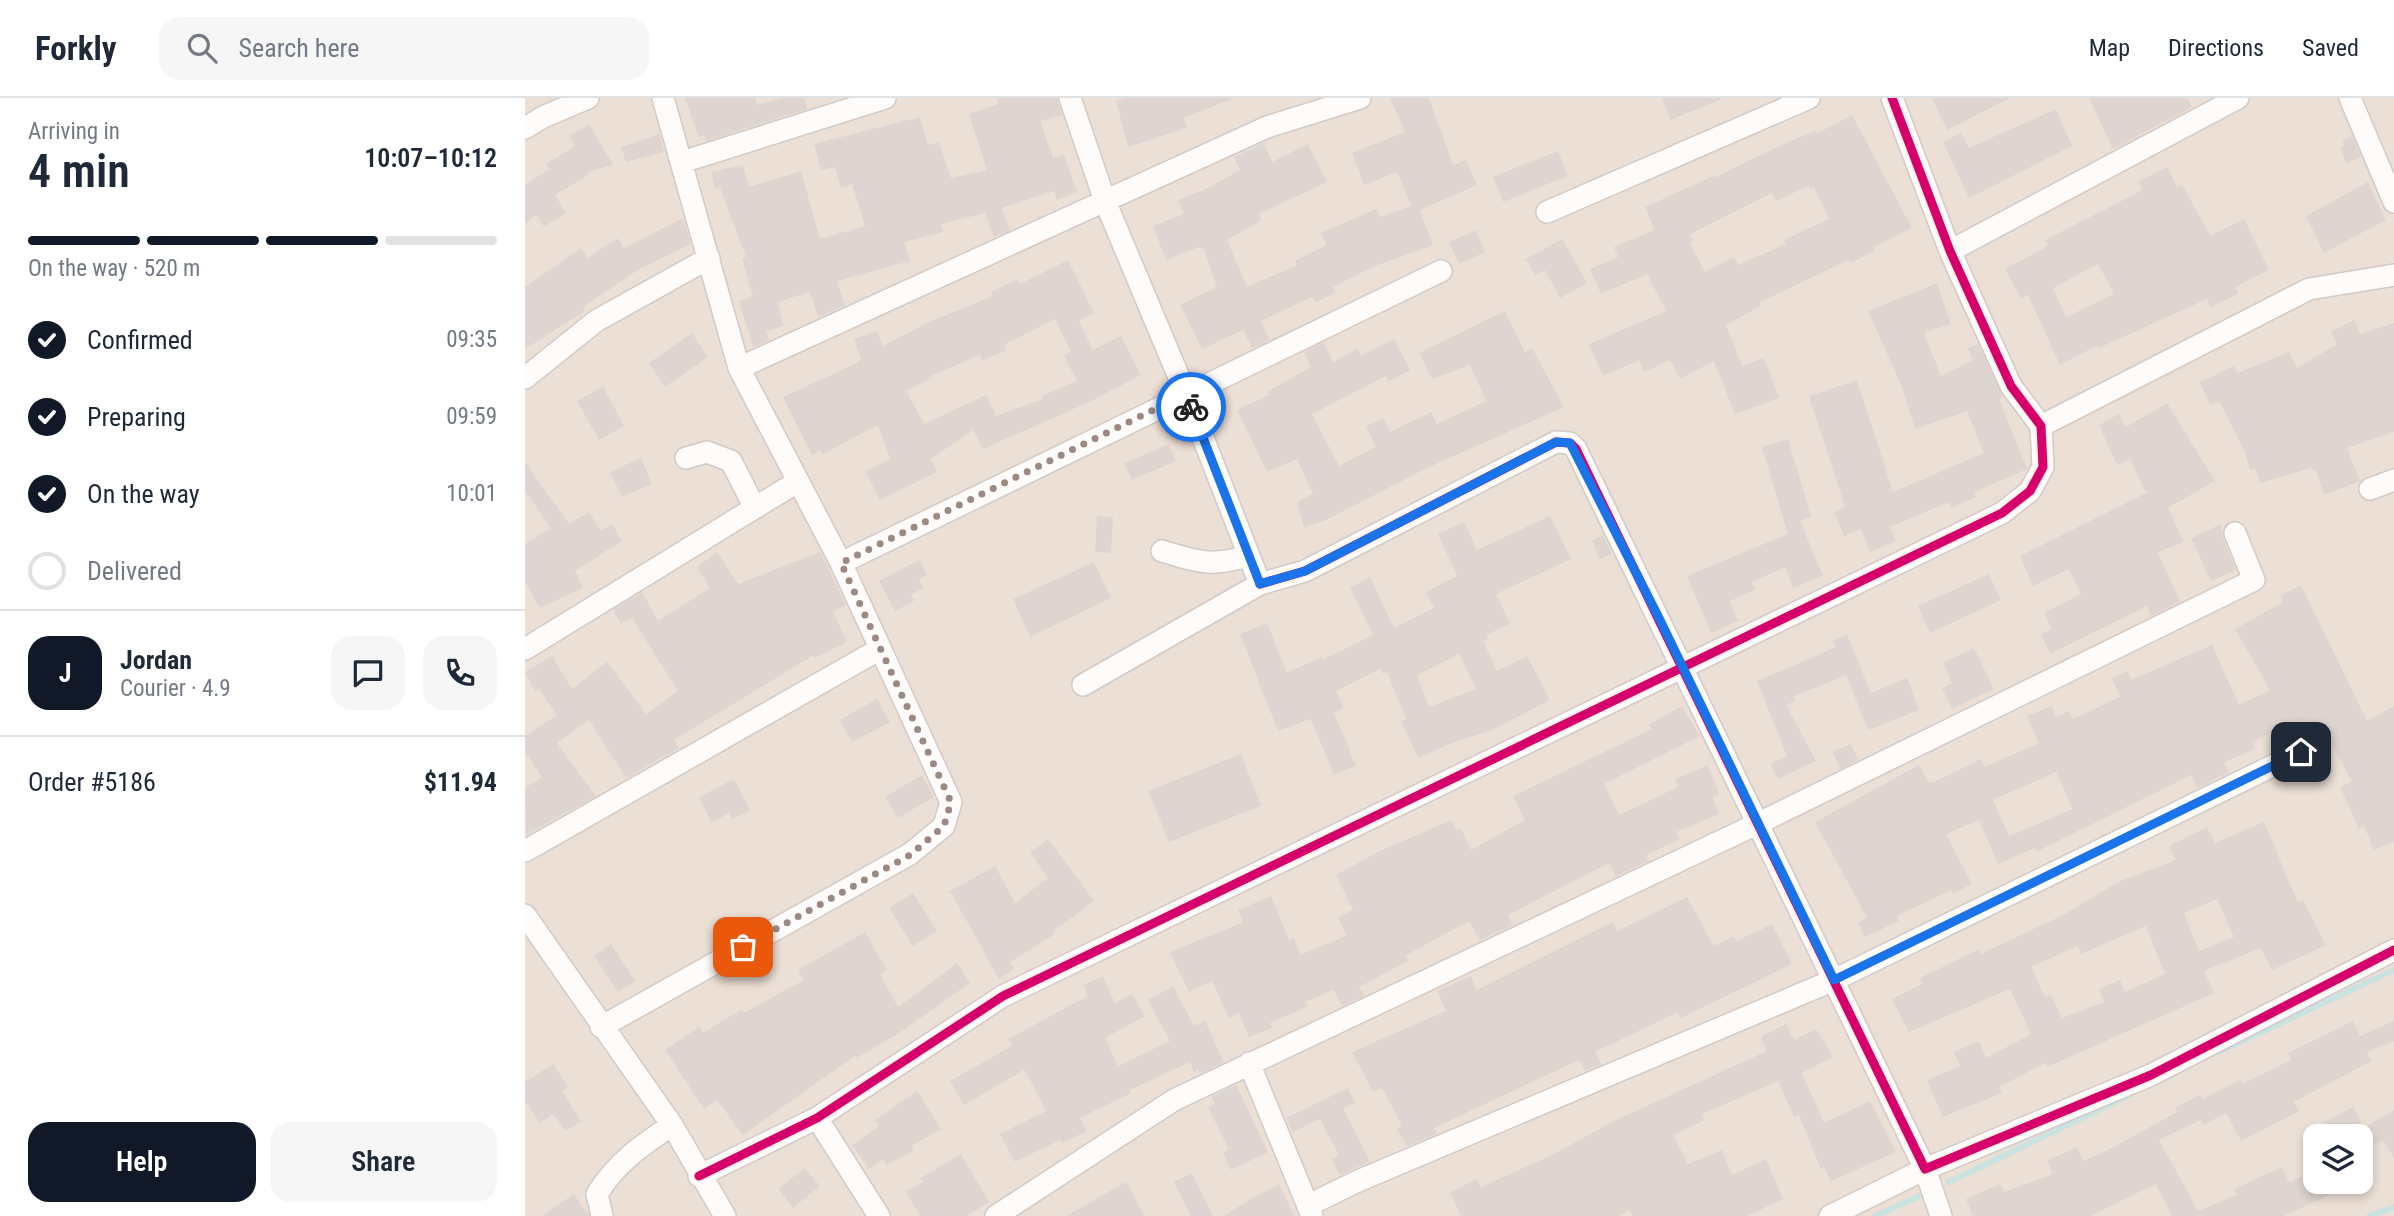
<!DOCTYPE html>
<meta charset="utf-8">
<style>
:root{--surface:#fff;--page:#f6f6f7;--text:#1f2937;--muted:#747a83;--line:#e0e1e3;--accent:#111827}
body{margin:0;font-family:"Roboto Condensed",sans-serif;background:var(--page);color:var(--text);height:100vh;display:flex;flex-direction:column;font-size:26px;white-space:nowrap}
*{box-sizing:border-box;margin:0}
p{font-size:23px;color:var(--muted)}
.icon{flex:none;width:38px;height:38px;fill:none;stroke:currentColor;stroke-width:2;stroke-linecap:round;stroke-linejoin:round}
.map{position:relative;flex:1;overflow:hidden}
.drawer{display:flex;flex-direction:column;background:var(--surface);width:525px}
.drawer>*{flex:none}
.controls{position:absolute;left:1778px;top:1026px;display:grid;gap:14px}
.controls a{display:grid;place-items:center;width:70px;height:70px;border-radius:14px;background:var(--surface);box-shadow:0 4px 10px #0003;font-size:35px}
.pin{position:absolute;display:grid;place-items:center;width:60px;height:60px;color:#fff;margin:-30px;border-radius:14px;box-shadow:0 4px 10px #0006}
.courier{position:absolute;display:grid;place-items:center;width:70px;height:70px;margin:-35px;border:5px solid #1a73e8;border-radius:50%;background:#fff;color:#222;box-shadow:0 2px 9px #0007}
.overview em{font-style:normal;font-weight:600}
.overview div{display:flex;flex-direction:column-reverse}
.overview{display:flex;align-items:center;justify-content:space-between;height:119px;padding:0 28px}
h1{font-size:46px;font-weight:600;line-height:52px}
.bar{display:grid;grid-template-columns:repeat(4,1fr);gap:10px 7px;align-content:center;height:84px;padding:0 28px}
.bar i{height:9px;border-radius:5px;background:var(--line)}
.bar .on{background:var(--accent)}
.bar p{grid-column:span 4}
.line{display:flex;align-items:center;gap:18px;padding:0 28px;border-top:2px solid var(--line)}
.line div{flex:1}
.round{display:grid;place-items:center;flex:none;width:74px;height:74px;border-radius:21px;background:var(--page)}
ol{padding:0 28px;list-style:none}
li{display:flex;align-items:center;gap:21px;height:77px}
li p{margin-inline-start:auto}
li .icon{padding:7px;border-radius:50%;background:var(--accent);color:#fff;stroke-width:4}
li:last-child{color:var(--muted)}
li i{width:38px;height:38px;border:4px solid var(--line);border-radius:50%}
.cta{display:flex;gap:14px;margin-top:auto;padding:14px 28px}
.cta a{flex:1;height:80px;border-radius:21px;background:var(--accent);color:#fff;font-size:28px;font-weight:600;line-height:80px;text-align:center}
.cta a+a{background:var(--page);color:var(--text)}
header{display:flex;align-items:center;gap:42px;box-sizing:border-box;height:98px;padding:0 35px;background:var(--surface);border-bottom:2px solid var(--line)}
header strong{font-size:33px}
nav{display:flex;gap:38px;margin-inline-start:auto;font-size:24px}
.search{width:490px;height:63px;background:var(--page);display:flex;align-items:center;gap:18px;box-sizing:border-box;padding:0 24px;border-radius:21px;color:var(--muted);font-size:26px}
main{display:flex;flex:1;min-height:0}
.map>svg:first-child{display:block}
</style>
<header>
<strong>Forkly</strong>
<div class="search"><svg class="icon" aria-label="search" viewBox="0 0 24 24"><circle cx="10" cy="10" r="6"/><path d="M15 15l6 6"/></svg>Search here</div>
<nav><a>Map</a><a>Directions</a><a>Saved</a></nav>
</header>
<main>
<section class="drawer">
<div class="overview"><div><h1>4 min</h1><p>Arriving in</p></div><em>10:07–10:12</em></div>
<div class="bar"><i class="on"></i><i class="on"></i><i class="on"></i><i></i><p>On the way · 520 m</p></div>
<ol>
<li><svg class="icon" aria-label="check" viewBox="0 0 24 24"><path d="M5 12l5 5 9-10"/></svg>Confirmed<p>09:35</p></li>
<li><svg class="icon" aria-label="check" viewBox="0 0 24 24"><path d="M5 12l5 5 9-10"/></svg>Preparing<p>09:59</p></li>
<li><svg class="icon" aria-label="check" viewBox="0 0 24 24"><path d="M5 12l5 5 9-10"/></svg>On the way<p>10:01</p></li>
<li><i></i>Delivered</li>
</ol>
<div class="line" style="height:126px"><b class="round" style="background:var(--accent);color:#fff">J</b><div><b>Jordan</b><p>Courier · 4.9</p></div><a class="round"><svg class="icon" aria-label="chat" viewBox="0 0 24 24"><path d="M4 5h16v11H9l-5 4z"/></svg></a><a class="round"><svg class="icon" aria-label="phone" viewBox="0 0 24 24"><path d="M5 4h4l2 5-3 2q2 4 5 5l2-3 5 2v4C11 20 4 13 5 4z"/></svg></a></div>
<div class="line" style="height:91px"><div>Order #5186</div><b>$11.94</b></div>
<div class="cta"><a>Help</a><a>Share</a></div>
</section>
<div class="map">
<svg width="1869" height="1118" viewBox="0 0 1869 1118">
<rect width="100%" height="100%" fill="#f3ede7"/>
<path fill="#ecdfd5" fill-rule="evenodd" d="M0,0H1869V1118H0ZM1790,1038H1836V1083H1790Z"/>
<g fill="none" stroke-linecap="round" stroke-linejoin="round">
<path stroke="#cae3e1" stroke-width="6" d="M1694,954L1869,872
M1424,1084L1605,997
M1350,1118L1399,1096
M1844,1118L1869,1109"/>
</g>
<path fill="#dfd5d0" fill-rule="evenodd" d="M160,0H230L232,7L258,0H279L282,11L181,43L180,37L174,39Z
M472,0H532L537,17L515,23L528,60L539,56L552,94L532,102L529,93L477,110L485,132L469,139L460,115L416,126L418,134L379,144L385,163L312,183L320,207L293,219L285,194L252,204L259,228L241,233L244,242L228,249L214,203L228,198L217,161L221,159L195,90L190,91L186,74L218,67L224,89L276,73L295,141L340,128L327,86L316,90L310,69L296,72L289,46L395,19L403,47L414,44L426,80L462,72L444,16L473,6Z
M600,0H707V1L659,20L662,30L603,49L591,3Z
M865,0H904L928,67L941,62L952,87L895,112L908,147L850,168L808,189L811,194L790,205L787,199L736,223L745,242L727,250L718,232L677,251L655,207L692,189L679,152L674,149L641,162L628,128L659,116L653,102L681,91L715,72L709,59L739,45L747,64L783,46L802,84L734,116L737,122L702,142L722,189L772,167L770,163L802,147L796,135L851,111L855,119L886,108L872,74L839,87L827,55L880,34Z
M1137,0H1196L1197,1L1145,22Z
M1407,0H1485L1422,32Z
M1564,0H1662L1667,9L1588,51Z
M1531,11L1547,48L1444,100L1418,44L1436,35L1444,50Z
M1327,17L1387,130L1349,149L1350,153L1325,165L1323,162L1234,205L1236,208L1201,227L1217,268L1239,260L1254,300L1210,316L1189,263L1155,281L1145,262L1119,274L1114,262L1078,278L1064,246L1141,213L1122,176L1076,196L1065,171L1093,159L1089,149L1130,132L1120,109L1188,78L1189,80L1258,46L1290,33L1291,36ZM1284,88L1285,91L1289,89L1304,121L1259,142L1261,146L1213,167L1208,159L1180,174L1164,144L1168,142L1165,136L1247,95L1251,103Z
M64,26L88,67L62,74L63,77L30,97L41,115L19,129L11,117L0,126V87L24,71L21,66L50,48L44,38Z
M134,36L139,54L101,64L96,49Z
M1827,38L1836,59L1821,65L1815,50L1819,48L1817,42Z
M1033,53L1043,78L978,104L968,79Z
M1642,69L1652,89L1657,86L1685,138L1719,121L1744,172L1710,189L1713,196L1686,209L1682,201L1574,250L1573,247L1535,267L1503,197L1496,201L1480,171L1523,148L1520,142L1618,92L1614,83ZM1573,166L1589,196L1541,219L1528,190Z
M1843,84L1861,122L1799,155L1781,118Z
M158,120L166,146L116,170L58,209L60,213L0,251V189L56,150L63,160L92,140L99,150Z
M951,132L960,154L934,166L924,144Z
M1037,141L1062,185L1035,200L1020,172L1010,177L1001,161Z
M543,162L569,215L554,223L568,252L596,238L616,277L562,305L458,351L448,332L406,361L412,374L355,402L340,373L365,361L353,327L298,356L295,352L287,357L258,299L330,266L336,261L329,241L352,233L358,248L404,224L468,198L466,194L492,181L495,186ZM530,221L546,254L539,258L552,283L517,298L518,301L471,318L461,297L399,326L381,293L407,280L406,278L455,257L457,263L481,252L479,247Z
M1412,185L1426,226L1399,235L1416,278L1448,262L1443,250L1453,246L1478,299L1474,301L1502,371L1449,394L1451,399L1426,410L1423,404L1365,429L1371,443L1345,454L1336,431L1319,438L1309,414L1320,409L1284,298L1332,282L1368,394L1459,355L1442,313L1390,331L1376,287L1343,213Z
M980,213L1000,254L1007,250L1039,309L902,370L799,423L779,429L772,404L788,396L772,361L742,374L712,312L744,297L742,294L786,269L779,254L799,244L808,264L833,251L836,258L869,241L885,272L864,283L861,278L787,316L814,368L851,349L841,328L858,320L865,334L906,314L912,326L961,303L945,267L907,281L894,255Z
M1829,222L1836,236L1869,225V334L1822,350L1835,383L1799,397L1791,373L1786,370L1735,385L1730,370L1725,372L1720,354L1694,303L1685,307L1675,284L1709,268L1712,275L1764,254L1772,270L1812,246L1806,234Z
M167,235L183,259L140,289L124,265Z
M78,289L99,328L74,342L52,303Z
M1642,305L1690,383L1643,410L1659,444L1633,454L1655,504L1626,518L1622,508L1525,556L1516,536L1527,531L1519,515L1556,496L1544,471L1508,488L1495,458L1621,395L1605,361L1595,367L1590,363L1574,327L1594,316L1601,329Z
M1263,341L1286,419L1275,423L1298,478L1268,490L1260,469L1227,484L1230,492L1205,503L1213,523L1186,535L1162,478L1263,436L1237,349Z
M644,346L651,363L607,382L599,365Z
M116,360L127,386L97,399L85,374Z
M0,364L44,426L64,414L76,433L87,426L97,443L50,473L58,490L15,510L0,484V446L26,430L0,393Z
M572,418L588,419L586,455L570,454Z
M1025,418L1046,461L971,496L985,526L961,537L963,541L958,543L972,573L1002,558L1025,602L965,633L929,644L893,660L876,623L881,621L862,574L858,576L855,571L811,593L819,610L809,615L831,668L809,677L786,621L753,633L715,536L742,525L762,575L796,559L797,562L848,537L825,490L845,479L869,530L909,510L901,494L932,478L913,436L939,424L952,452ZM934,556L951,591L904,609L892,577Z
M1696,426L1698,440L1711,472L1686,483L1666,440Z
M1078,437L1087,456L1075,461L1067,442Z
M192,454L213,486L295,454L321,507L308,514L322,544L290,560L289,557L149,642L154,650L101,680L64,622L32,645L71,698L1,737L0,690L17,679L0,654V638L32,617L14,591L10,593L0,574L27,558L47,591L82,564L121,616L153,593L107,520L96,526L88,512L117,494L133,523L185,490L172,469Z
M394,462L402,477L394,481L398,490L386,497L389,503L370,513L354,483Z
M569,464L586,500L505,539L488,501Z
M1464,476L1476,502L1405,535L1393,508Z
M1776,487L1842,623L1869,608V744L1849,752L1839,728L1834,731L1815,689L1827,684L1798,629L1772,642L1764,626L1727,644L1730,651L1699,664L1704,674L1672,690L1666,677L1511,754L1510,750L1473,766L1454,722L1421,736L1447,786L1428,796L1426,792L1372,818L1374,823L1340,839L1333,825L1342,820L1290,724L1394,667L1404,684H1409L1456,661L1460,669L1514,645L1502,618L1526,608L1531,619L1544,613L1548,621L1595,599L1587,580L1603,573L1606,582L1687,547L1714,607L1745,592L1710,531L1758,504L1755,498ZM1531,674L1548,711L1484,738L1468,702Z
M1322,536L1346,595L1382,580L1394,612L1343,632L1321,577L1268,599L1270,603L1261,607L1291,663L1253,681L1245,666L1262,658L1232,583L1311,549L1308,542Z
M1449,550L1469,591L1427,611L1417,590L1427,585L1418,565Z
M352,601L365,624L327,644L315,622Z
M1157,608L1175,638L1079,686L1094,717L1153,689L1150,681L1183,667L1194,696L1188,699L1194,716L1151,734L1155,741L1120,758L1123,763L1091,778L1084,765L983,817L988,827L955,842L944,823L880,858L883,863L834,889L839,898L817,908L809,892L780,904L782,909L745,925L747,930L724,939L714,915L704,920L687,883L664,894L645,854L718,824L713,812L746,798L764,842L769,840L775,857L812,842L821,837L813,819L828,812L811,777L855,753L926,722L931,732L936,730L946,752L1000,722L988,698L1127,631L1124,627Z
M1326,646L1333,662L1315,671L1308,654Z
M716,656L736,708L644,744L623,693Z
M397,677L409,699L373,720L360,699Z
M209,681L225,712L207,721L204,715L187,725L174,699Z
M1739,724L1773,805L1778,802L1801,847L1747,872L1736,850L1679,873L1689,895L1522,969L1520,965L1474,989L1477,995L1418,1019L1402,982L1435,968L1429,954L1454,943L1461,960L1506,936L1485,891L1384,934L1367,901L1397,886L1395,880L1454,851L1456,856L1538,817L1593,784L1651,762L1644,748L1682,729L1690,745ZM1692,801L1709,839L1674,853L1659,815ZM1621,828L1640,876L1600,894L1595,882L1574,891L1579,904L1537,920L1526,897L1520,899L1506,869L1553,848L1556,856Z
M523,741L569,803L528,834L530,836L485,864L489,871L474,881L425,793L470,768L490,805L523,780L505,755Z
M388,795L412,833L388,848L364,810Z
M1162,799L1189,848L1209,838L1212,843L1247,826L1267,866L1156,920L1153,914L1070,954L1076,966L1060,973L1054,962L909,1030L912,1036L882,1048L872,1031L877,1028L857,990L848,994L827,954L921,913L912,893L946,878L952,892L1088,824L1092,833Z
M340,834L362,872L355,876L373,909L432,865L445,885L374,935L332,960L331,957L218,1037L192,1002L179,1011L140,952L174,929L178,935L217,911L219,915L279,882L273,872Z
M86,846L110,883L93,894L69,858Z
M578,878L590,905L607,896L620,918L580,940L593,968L645,943L623,902L648,888L669,928L680,923L699,964L675,975L673,972L669,974L665,964L605,992L606,995L555,1020L562,1033L537,1045L535,1042L490,1064L475,1036L521,1013L502,976L499,972L439,1007L425,983L487,948L483,941L563,898L558,887Z
M1828,923L1835,938L1869,923V943L1842,954L1846,963L1769,1004L1774,1013L1716,1043L1701,1015L1678,1027L1676,1022L1634,1042L1673,1113L1712,1097L1709,1091L1757,1069L1764,1084L1790,1073V1083H1797L1804,1097L1759,1118H1647L1631,1086L1565,1118H1448L1441,1101L1475,1086L1479,1094L1528,1076L1522,1063L1552,1049L1558,1063L1587,1050L1652,1014L1650,1010L1675,997L1677,1001L1715,982L1717,986L1766,962L1763,955Z
M1261,926L1269,942L1291,931L1308,959L1277,975L1299,1025L1345,1003L1371,1054L1306,1083L1299,1069L1296,1071L1274,1017L1269,1019L1253,983L1177,1016L1180,1022L1148,1037L1163,1066L1197,1052L1207,1077L1241,1061L1258,1101L1222,1118H1108L1105,1112L1093,1118H936L925,1095L951,1081L956,1089L1029,1056L1091,1022L1242,953L1236,939Z
M28,966L43,989L37,993L56,1023L41,1033L28,1016L15,1025L0,1003V984Z
M711,987L743,1054L706,1072L698,1055L704,1052L683,1009L690,1006L686,999Z
M823,990L830,1005L818,1010L845,1063L815,1077L806,1061L814,1057L795,1021L767,1034L761,1020Z
M392,993L416,1031L386,1048L389,1053L361,1067L358,1061L344,1071L327,1047L354,1028L350,1022Z
M1828,1009L1839,1030L1869,1012V1060L1858,1042L1836,1054V1038H1807L1799,1024Z
M436,1056L464,1104L442,1118H395L381,1094L399,1083L396,1080Z
M280,1070L295,1088L268,1110L253,1091Z
M667,1075L688,1118H666L649,1084Z
M601,1084L620,1118H541Z
M754,1086L769,1118H699L727,1100Z
M49,1096L64,1118H17Z"/>
<g fill="none" stroke-linecap="round" stroke-linejoin="round">
<g stroke="#d2cac6" stroke-width="24">
<path id="minor" d="M138,0L214,270L316,465L916,173
M545,0L580,103L661,296L735,486L558,587
M1825,0L1869,104
M0,30L18,19L63,0
M157,64L360,0
M1022,114L1284,0
M1425,153L1713,0
M214,270L742,29L835,0
M0,280L71,223L184,160
M1516,328L1784,191L1869,177
M161,360L182,354L206,363L230,410
M1845,391L1869,382
M637,453C674,464 685,469 723,458
M735,486L780,473L1031,344L1045,345L1051,351L1400,1071L1626,977L1869,852
M0,551L272,384
M0,753L355,551
M0,817L147,1027L200,1118
M76,929L385,756L419,728L426,704L316,465
M724,965L787,1118
M292,1020L354,1118
M174,1078L292,1020L478,898L1477,415L1505,393L1518,369L1516,328L1486,288L1425,153L1367,0
M784,1107L833,1083L1309,882L1776,654
M77,1118L72,1096C91,1065 117,1047 147,1027
M471,1118L649,1002L1234,725L1729,482L1710,435
M1305,1118L1400,1071L1416,1118"/>
</g>
<use href="#minor" stroke="#fdfcfb" stroke-width="21"/>
<g stroke="#fcf1e7" stroke-width="13">
<path id="cycleway" d="M735,486L780,473L1031,344L1045,345L1051,351L1400,1071L1626,977L1869,852
M174,1078L292,1020L478,898L1477,415L1505,393L1518,369L1516,328L1486,288L1425,153L1367,0"/>
</g>
<use href="#cycleway" stroke="#d6006c" stroke-width="9"/>
</g>
<g fill="none" stroke-linecap="round" stroke-linejoin="round">
<path stroke="#9c8982" stroke-width="7" stroke-dasharray="0 12.6" d="M218,849L385,757L419,728L426,704L316,465L661,296L666,309"/>
<path stroke="#1a73e8" stroke-width="9" d="M666,309L735,486L780,473L1031,344L1045,345L1134,520L1309,882L1776,654"/>
</g>
</svg>
<div class="controls">
<a><svg class="icon" aria-label="layers" viewBox="0 0 24 24"><path d="M12 4l9 5-9 5-9-5zM3 14l9 5 9-5"/></svg></a>
</div>
<div class="pin" style="left:218px;top:849px;background:#ea580c"><svg class="icon" aria-label="bag" viewBox="0 0 24 24"><path d="M5 8h14l-1 12H6zM9 8a3 3 0 0 1 6 0"/></svg></div>
<div class="pin" style="left:1776px;top:654px;background:#1f2937"><svg class="icon" aria-label="home" viewBox="0 0 24 24"><path d="M3 11l9-7 9 7M6 9v11h12V9"/></svg></div>
<div class="courier" style="left:666px;top:309px"><svg class="icon" aria-label="bike" viewBox="0 0 24 24"><circle cx="6" cy="16" r="4"/><circle cx="18" cy="16" r="4"/><path d="M6 16l4-8h5l3 8M10 8l3 8H6M13 5h3"/></svg></div>
</div>
</main>
